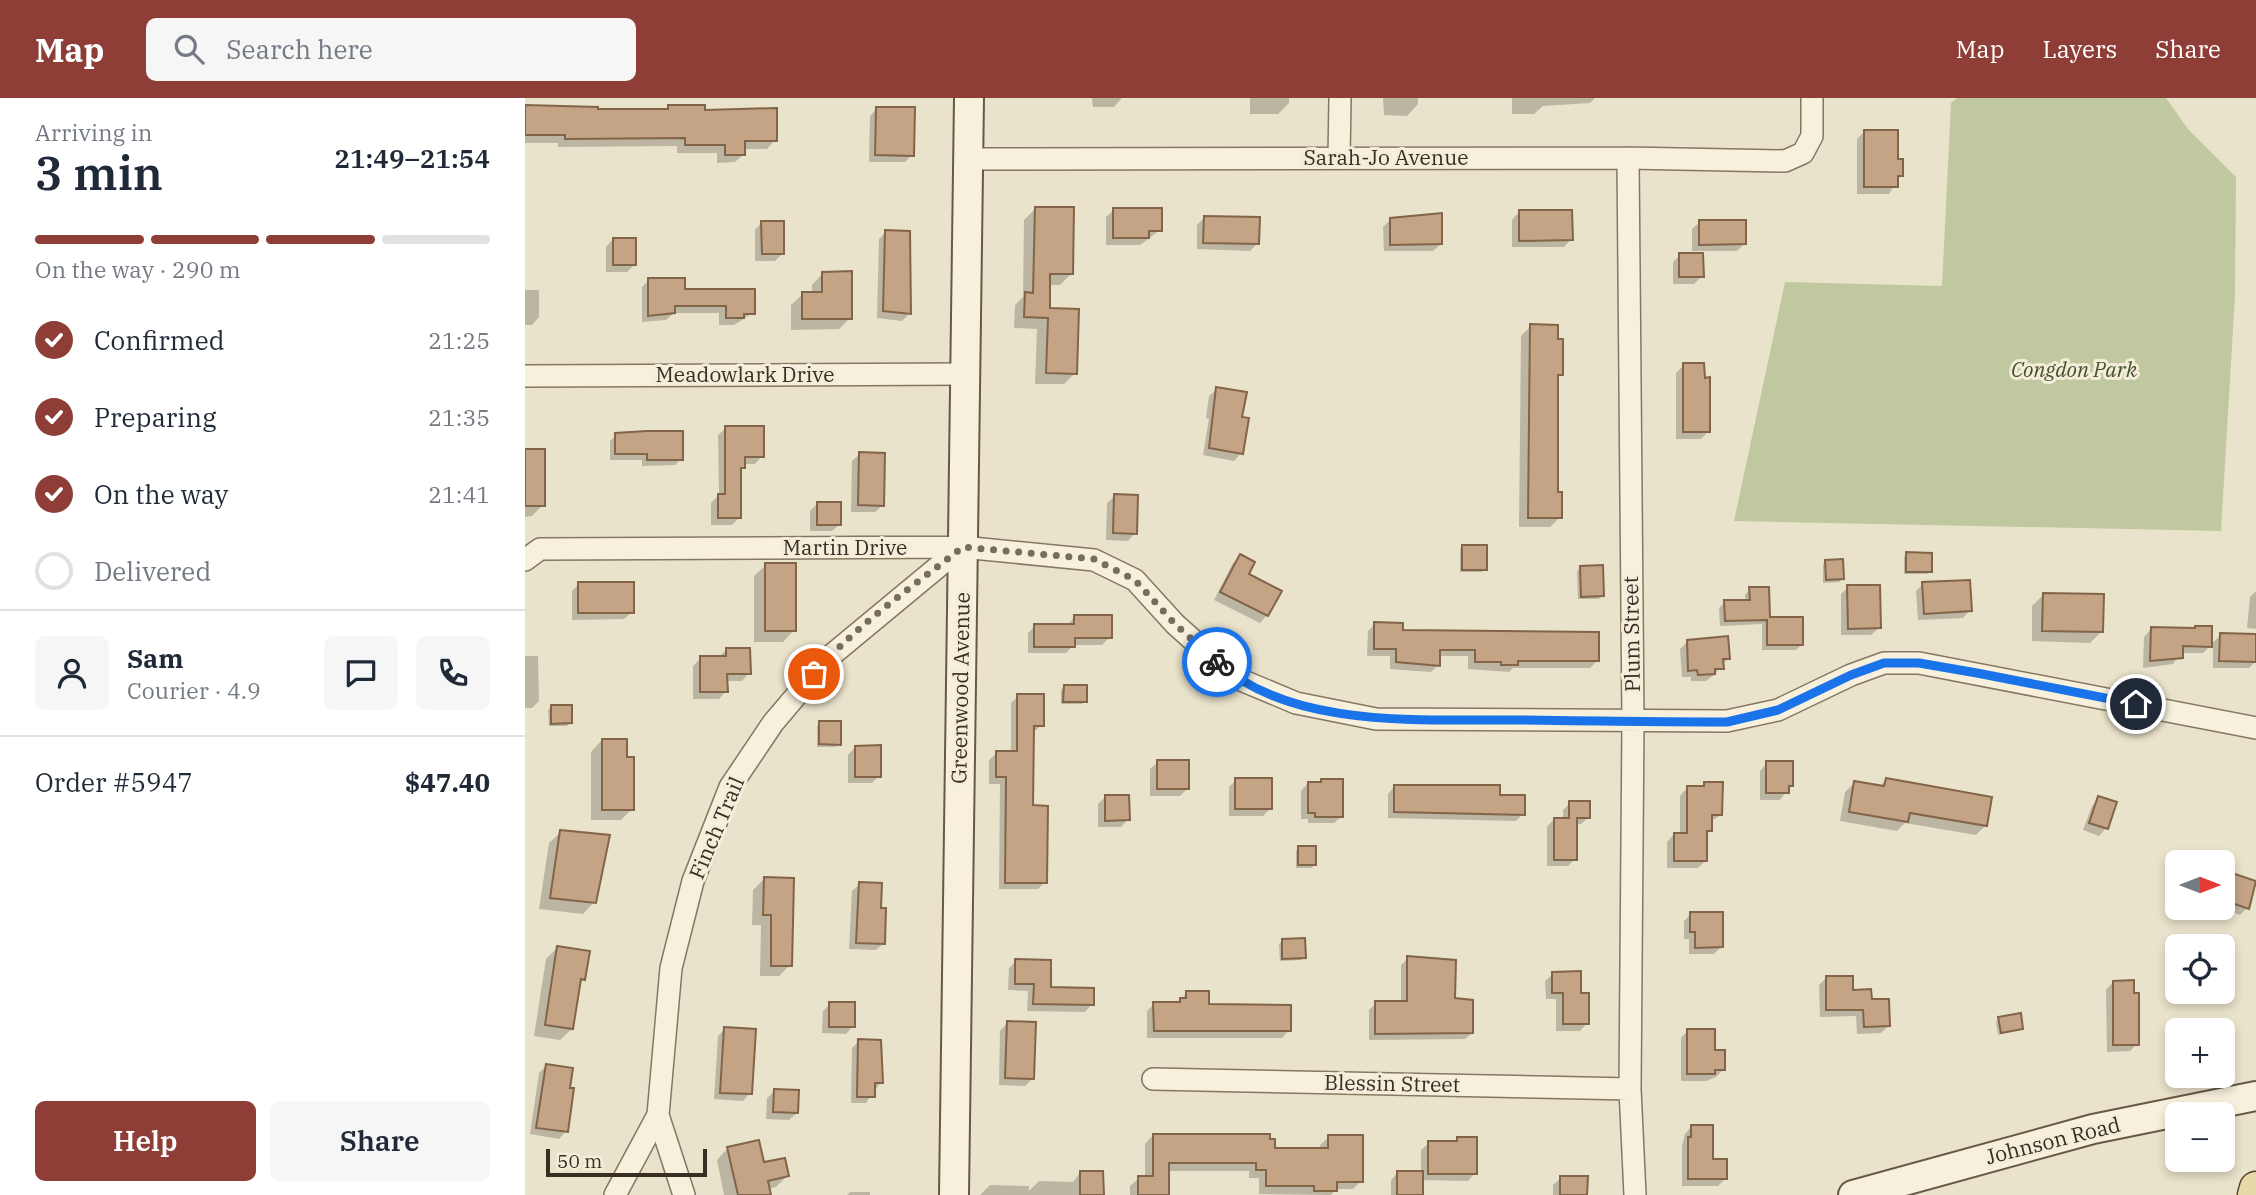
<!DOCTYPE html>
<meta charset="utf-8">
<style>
:root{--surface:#fff;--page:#f6f6f7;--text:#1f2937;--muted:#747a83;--line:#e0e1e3;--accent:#8e3d37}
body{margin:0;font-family:"IBM Plex Serif",serif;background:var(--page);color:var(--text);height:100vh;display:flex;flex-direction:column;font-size:26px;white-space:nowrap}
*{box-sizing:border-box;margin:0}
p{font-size:23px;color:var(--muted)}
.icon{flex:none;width:38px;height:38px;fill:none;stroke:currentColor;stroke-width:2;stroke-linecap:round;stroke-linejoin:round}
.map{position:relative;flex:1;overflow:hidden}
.details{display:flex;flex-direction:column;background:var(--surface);width:525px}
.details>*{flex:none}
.needle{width:46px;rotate:90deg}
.controls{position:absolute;left:1640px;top:752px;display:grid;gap:14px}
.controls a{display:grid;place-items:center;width:70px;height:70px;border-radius:10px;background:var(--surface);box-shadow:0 4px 10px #0003;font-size:35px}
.scale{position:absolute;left:21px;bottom:18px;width:161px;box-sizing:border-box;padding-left:7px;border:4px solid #382e22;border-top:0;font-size:19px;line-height:24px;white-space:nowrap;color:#382e22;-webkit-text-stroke:5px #f3edda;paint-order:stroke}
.pin{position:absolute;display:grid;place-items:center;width:60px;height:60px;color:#fff;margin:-30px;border:4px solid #fff;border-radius:50%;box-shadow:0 2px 7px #0007}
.courier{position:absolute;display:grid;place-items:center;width:70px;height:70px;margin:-35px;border:5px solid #1a73e8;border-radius:50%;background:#fff;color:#222;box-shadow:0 2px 9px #0007}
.overview em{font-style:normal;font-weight:600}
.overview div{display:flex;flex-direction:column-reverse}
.overview{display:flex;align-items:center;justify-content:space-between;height:119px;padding:0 35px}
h1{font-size:46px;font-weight:600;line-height:52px}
.bar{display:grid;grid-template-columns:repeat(4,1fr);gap:10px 7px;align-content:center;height:84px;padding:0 35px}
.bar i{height:9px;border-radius:5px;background:var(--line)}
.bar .current{background:var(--accent)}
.bar p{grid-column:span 4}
.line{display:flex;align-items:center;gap:18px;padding:0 35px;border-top:2px solid var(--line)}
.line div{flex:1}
.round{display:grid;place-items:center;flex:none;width:74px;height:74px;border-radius:10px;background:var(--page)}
ol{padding:0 35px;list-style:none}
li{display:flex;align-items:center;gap:21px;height:77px}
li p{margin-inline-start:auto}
li .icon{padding:7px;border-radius:50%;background:var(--accent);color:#fff;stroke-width:4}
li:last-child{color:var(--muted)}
li i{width:38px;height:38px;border:4px solid var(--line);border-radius:50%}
.cta{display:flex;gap:14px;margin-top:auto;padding:14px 35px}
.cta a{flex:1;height:80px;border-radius:10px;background:var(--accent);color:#fff;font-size:28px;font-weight:600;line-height:80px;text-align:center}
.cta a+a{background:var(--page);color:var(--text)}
header{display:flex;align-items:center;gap:42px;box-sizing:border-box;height:98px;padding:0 35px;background:var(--accent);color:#fff}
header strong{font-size:33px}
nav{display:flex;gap:38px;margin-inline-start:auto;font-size:24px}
.search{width:490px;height:63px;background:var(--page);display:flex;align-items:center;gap:18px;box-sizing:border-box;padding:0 24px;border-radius:10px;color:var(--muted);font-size:26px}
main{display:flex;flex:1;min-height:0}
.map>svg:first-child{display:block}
</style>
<header>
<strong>Map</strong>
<div class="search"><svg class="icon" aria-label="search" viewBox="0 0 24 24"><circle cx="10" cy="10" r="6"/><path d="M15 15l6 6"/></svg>Search here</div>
<nav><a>Map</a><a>Layers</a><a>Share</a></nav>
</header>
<main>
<section class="details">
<div class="overview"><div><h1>3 min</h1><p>Arriving in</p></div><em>21:49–21:54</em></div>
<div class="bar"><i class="current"></i><i class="current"></i><i class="current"></i><i></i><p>On the way · 290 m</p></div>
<ol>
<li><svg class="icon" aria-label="check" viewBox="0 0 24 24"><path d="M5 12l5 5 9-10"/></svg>Confirmed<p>21:25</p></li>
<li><svg class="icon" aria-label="check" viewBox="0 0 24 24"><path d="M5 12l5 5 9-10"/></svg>Preparing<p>21:35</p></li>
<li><svg class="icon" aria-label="check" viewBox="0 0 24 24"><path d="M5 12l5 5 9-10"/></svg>On the way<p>21:41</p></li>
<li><i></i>Delivered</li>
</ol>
<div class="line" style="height:126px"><a class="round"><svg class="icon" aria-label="person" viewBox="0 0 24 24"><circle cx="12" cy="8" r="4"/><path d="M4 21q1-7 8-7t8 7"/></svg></a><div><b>Sam</b><p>Courier · 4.9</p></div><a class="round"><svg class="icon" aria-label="chat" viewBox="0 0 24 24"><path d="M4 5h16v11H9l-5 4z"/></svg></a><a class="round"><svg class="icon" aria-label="phone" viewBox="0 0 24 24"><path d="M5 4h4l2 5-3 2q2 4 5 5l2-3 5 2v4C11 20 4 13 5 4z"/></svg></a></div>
<div class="line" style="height:91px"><div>Order #5947</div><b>$47.40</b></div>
<div class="cta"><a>Help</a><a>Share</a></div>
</section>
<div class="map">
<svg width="1731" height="1097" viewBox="0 0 1731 1097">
<rect width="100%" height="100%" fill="#eae3cb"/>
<path fill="#c0c8a0" d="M1432,0H1641L1663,31L1711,79L1710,198L1696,433L1209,423L1260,184L1417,188L1426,5Z"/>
<path fill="#0003" d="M567,0H596V1L589,9H568Z
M725,0H764V5L753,16H725Z
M858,0H893V6L882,18L859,17Z
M987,0H1070L1065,5L1018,8L1009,16H987Z
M143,8L178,14L250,42L242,51H218L219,56L210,64L192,65V55H152V48L33,49V45H0V10L139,13Z
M352,10L387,57L380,64H344L345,18Z
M1339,34L1371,63L1376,77L1364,96H1332V41Z
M511,110L546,176L535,187H523V212L550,275L539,286H510L512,231L489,230L490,207L498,199L499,122Z
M589,112L635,132L615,147H581V119Z
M994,114L1046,141L1039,149H987V122Z
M680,119L732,146L725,153L672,151V127Z
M866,121L916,146L908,153H859L858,129Z
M237,124L257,156L250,163H230V132Z
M1175,124L1219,146L1212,153H1167V131Z
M361,134L384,216L377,223L352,220L354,141Z
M88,141L109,167L102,174H81V149Z
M1155,157L1177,178L1169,186H1148V164Z
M298,175L325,220L314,231L266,232V207L278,196H287V187Z
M124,182L158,193L228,215L209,227H194V215H149L141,222L117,224V189Z
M0,192H14V219L7,227H0Z
M1006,228L1036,276L1031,282V396L1035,419L1025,429H994L996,238Z
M1159,267L1184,333L1176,341H1151V275Z
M692,291L715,320L716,355L709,363L678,357L684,321L681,320L684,298Z
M201,330L237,358L230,366H218L215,373V419L207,427H186V405L194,397L193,337Z
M91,337L156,361L150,367L117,368V362H85V343Z
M0,355L18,407L7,418L0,419Z
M335,356L358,407L350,414H326L327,363Z
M590,398L610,435L603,443L581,442L582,405Z
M292,406L315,426L307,433H285V413Z
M938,448L960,471L957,474H935V451Z
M1382,456L1405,473L1402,476H1379V459Z
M715,458L742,517L735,525L689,502L708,465Z
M1301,463L1317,481L1314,484L1298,485V466Z
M241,467L269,532L258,544H229V478Z
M1056,469L1077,497L1074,501H1053L1052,473Z
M54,486L107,514L99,521L47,522V493Z
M1398,486L1445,512L1438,520L1393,522L1391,493Z
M1323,489L1354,530L1346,537H1316V496Z
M1225,491L1243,520L1276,547L1271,552H1237V526L1195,528L1194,510L1200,504H1220V497Z
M1731,493V531L1722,530L1725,499Z
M1519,496L1576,534L1565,545L1507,543V508Z
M550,518L585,539L577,547H549L541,555H503V535L510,528H542Z
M850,526L876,534L1072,563L1065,570H988L984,574L943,571V558H913V567L906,574L865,571V558H842L843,533Z
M1626,531L1685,547L1696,537H1731V563L1724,570H1688V545L1678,555H1656L1648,566L1618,570L1619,539Z
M1162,544L1203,560L1189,577L1181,583H1166V579H1157L1155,551Z
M201,552L224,575L217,583H201V593L194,601H168V568L176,560H193Z
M0,558H13L14,603L7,610H0Z
M539,588L560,603L557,606H536V592Z
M493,598L517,627L507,635L506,709L520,784L513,791H474L475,686H464V662L472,655H486V605Z
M26,609L45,624L42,628H24L23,612Z
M295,625L314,646L311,649H292V628Z
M77,642L100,661L107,711L96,722H66V654Z
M330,649L354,678L347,685H323V657Z
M633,664L663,690L655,698H625V671Z
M1242,665L1266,687L1255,702H1235V673Z
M711,682L745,711L738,718H704V689Z
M1361,682L1460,728L1451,737L1380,725L1372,733L1315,723L1320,694L1329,685L1355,689Z
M783,685L817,718L809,725H783V721H776V693Z
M1179,686L1196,717L1185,724V732L1180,736V763L1173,770H1142V744L1149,736H1155V698L1162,690H1175Z
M869,689L973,699L998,716L991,723L863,720V696Z
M580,699L603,721L596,729H573V706Z
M1574,700L1581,730L1574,738L1558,732L1567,708Z
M1045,705L1064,719L1056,726H1050V761L1043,768H1022V729L1029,721H1038V712Z
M36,734L69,804L58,816L14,811L24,745Z
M774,750L790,766L787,770H771V753Z
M1698,774L1730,785L1722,810L1715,817L1695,810H1698Z
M239,781L265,867L254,878H235L236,827H227L228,792Z
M335,786L354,812L359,845L351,852L324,851L327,793Z
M1166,816L1196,849L1189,856H1164V841H1159V823Z
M757,843L779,859L776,862L755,863L754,846Z
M32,850L59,881L54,886L47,931L35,942L9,938L21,861Z
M883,860L929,902L947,935L940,941L844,942V912L851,905H876V867Z
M491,863L524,891L567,906L560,914L502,913L503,893L483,892L484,870Z
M1028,876L1054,896L1062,925L1055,933H1031V901H1021L1020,883Z
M1301,880L1345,903L1363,928L1356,935L1332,936L1331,918L1295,919L1294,887Z
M1588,884L1612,946L1605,953L1582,954L1581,892Z
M662,895L682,907L764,932L757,940H622V913L629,906H651Z
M305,906L328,928L321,936L297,935L298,913Z
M1474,921L1496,931L1473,937L1471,924Z
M482,925L508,980L500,988L474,987L475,933Z
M200,931L225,995L218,1003L189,1001L193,938Z
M1163,932L1188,954L1198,972L1191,979L1181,983H1156V940Z
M334,943L356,984L341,1005H326L327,950Z
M21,968L41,1033L34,1041L5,1036L14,975Z
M250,993L272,1015L264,1022L241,1021L242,1000Z
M1167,1028L1186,1063L1201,1080L1193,1088H1157V1048L1160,1036Z
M628,1037L748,1052H795V1047L804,1039L836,1083L828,1091H811L806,1097L734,1096V1080H724V1073H642V1097H605V1088L614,1080H620V1046Z
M933,1040L950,1075L943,1083L896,1082V1097H866V1082L873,1074H896V1052L904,1045H928Z
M203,1050L238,1066L262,1078L251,1089L243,1091L244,1097H199L192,1062Z
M555,1075L577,1097H455L465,1087L504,1088V1093L514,1083L548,1084Z
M1036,1080L1061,1097H1028V1087Z
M325,1094H345V1097H322Z"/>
<path fill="#c4a485" stroke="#826449" stroke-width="2" d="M0,7L73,9V11H143V7H180V12L252,10V43H220V57H200V47H160V40L40,41V37H0Z
M351,9H390L389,58L350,57Z
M1339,32H1373V61H1378V78H1373V89H1339Z
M510,109H549L548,176H525V210L554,211L552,276L521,275L523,220L499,219L500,194L508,195Z
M588,110H637V133H624V140H588Z
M994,112H1047L1048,142L994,143Z
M917,115V146L865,147V120Z
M679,118L735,119L734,146L678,145Z
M1174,122H1221V146L1174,147Z
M236,123H259V156H237Z
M360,132L385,133L386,216L358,213Z
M88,140H111V167H88Z
M1154,155H1178L1179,179H1154Z
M327,173V221H277V194H297V174Z
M123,180H160V191H230V216H219V220H201V208H150V215L123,218Z
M1005,226L1033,227V241H1038V277H1033V394H1037V420H1003Z
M1158,265H1179L1180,280L1185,279V334H1158Z
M691,289L722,294L717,319L724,320L718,356L684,350Z
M200,328H239V359H220V370H216V420H193V396H200Z
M122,333H158V362H122V356H90V335Z
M0,351H20V408H0Z
M334,354L360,355L359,408L333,407Z
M589,396L613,397L612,436L588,435Z
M292,404H316V427H292Z
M937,447H962V472H937Z
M1381,454L1407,455V474H1381Z
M715,456L730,464L724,476L757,493L743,518L695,494Z
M1318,461L1319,481L1301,482L1300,462Z
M240,465H271V533H240Z
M1078,467L1079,498L1056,499L1055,468Z
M1445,482L1447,513L1399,516L1397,484Z
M53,484H109V515H53Z
M1322,487H1355L1356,530L1323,531Z
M1224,489H1244L1245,519H1278V547H1242V522L1200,523L1199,502H1225Z
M1518,495L1579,496L1578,534L1517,533Z
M549,517H587V540H550V549H509V526H549Z
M849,524L878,525V532L1074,534V563H993V567H976V564H950V552H915V568L871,564V551H849Z
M1670,528H1687V549L1658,548V560L1625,563L1626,529L1670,530Z
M1695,535L1731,536V564L1694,563Z
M1203,538L1205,561H1198L1199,571H1190V576L1173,577L1172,572L1163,573L1162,542Z
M201,550H225L226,576H202L203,594H175V558H201Z
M539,587H562V604H538Z
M492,596H519V628H509L508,707L523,708L522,785H480L481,679H471V653H492Z
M26,607H47V625L26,626Z
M294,623H316V647L294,646Z
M77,641H102V659H109V712H77Z
M356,647V679H330V648Z
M632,662H664V691H632Z
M1241,663H1268V688H1264V695H1241Z
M710,680H747V711H710Z
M1361,680L1467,699L1462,728L1385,715L1383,724L1324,714L1329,683L1359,688Z
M796,681H818V719H790V715H783V684H796Z
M1179,684H1198L1197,717H1187V733H1182V763H1149V735H1162V688H1179Z
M869,687H975V697H1000V717L869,714Z
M580,697H604L605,722L580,723Z
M1573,698L1592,704L1583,731L1564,725Z
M1044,703H1065V720H1052V762H1029V720H1044Z
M35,732L85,737L71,805L25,800Z
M773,748H791V767H773Z
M1698,772L1731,783L1724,811L1698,802Z
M239,779L269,780L267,868H246V817H238Z
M334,784L357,785L356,810H361L360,846L331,845Z
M1165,814H1198V849L1170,850V834H1165Z
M780,840L781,860L757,861V841Z
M32,848L65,853L60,882L56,881L48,931L20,927Z
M882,858L931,862L930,900L948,902V935L850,936V903H882Z
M490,861L526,862V889L569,890V907L508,906L509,886H490Z
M1056,873V895H1064V926H1038V895H1027V874Z
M1301,878H1328V892L1346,891L1347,901H1364L1365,928L1339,929L1338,912H1301Z
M1609,882V895H1614V947H1588V883Z
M661,893H684V906L766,907V933H629L628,904H655V900H661Z
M304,904H330V929H304Z
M1496,915L1498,931L1476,935L1473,919Z
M482,923L511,924L509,981L480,980Z
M199,929L231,931L227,996L195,995Z
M1162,931H1190V952H1200V972H1190V976H1162Z
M333,941L356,942L358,985H350V999H332Z
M21,966L48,970L45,990H49L43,1034L11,1030Z
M249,991L274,992L273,1015L248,1014Z
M1166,1027H1188V1061H1202V1081H1163V1039H1166Z
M628,1036H745V1041H750V1050H803V1037H838V1084H812V1093H789V1088H741V1072H731V1065H644V1097H613V1078H628Z
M932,1039H952V1076H903V1043H932Z
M234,1042L239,1064L260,1060L264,1078L243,1083L246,1097H213L202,1049Z
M555,1073H578L579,1097H555Z
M872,1073H898V1097H872Z
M1035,1078H1063L1062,1097H1035Z"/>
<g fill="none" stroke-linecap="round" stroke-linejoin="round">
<g stroke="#867761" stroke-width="24">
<path id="street" d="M814,60L815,0
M1103,60L1108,623L1105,991L1110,1097
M443,61L1103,60L1260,63L1278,55L1287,38V0
M0,278L440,276
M0,462L15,451L437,449L569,462L610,482L650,526L709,579L771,605L851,621L1202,623L1253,612L1326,577L1359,565H1394L1731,630
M628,981L1105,991
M90,1097L133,1017
M159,1097L133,1017L146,870L168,783L205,689L248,625L303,560L437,449"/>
</g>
<g stroke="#685844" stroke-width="32">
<path id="secondary" d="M429,1097L444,0
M1328,1097L1568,1031L1731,998"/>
</g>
<g stroke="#544634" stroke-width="35">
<path id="primary" d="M1729,1097L1731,1090"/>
</g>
<use href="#street" stroke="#f6f0dd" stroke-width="21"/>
<use href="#secondary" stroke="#f6f0dd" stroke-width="28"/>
<use href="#primary" stroke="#e9d9a8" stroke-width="32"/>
</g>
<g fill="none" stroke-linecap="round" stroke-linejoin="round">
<path stroke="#766d5d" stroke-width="7" stroke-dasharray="0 12.6" d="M289,576C331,527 387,489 438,449L569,461L610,482L650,526L692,564"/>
<path stroke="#1a73e8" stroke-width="9" d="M692,564C768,632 899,621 994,622C1063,623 1132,624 1202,624L1253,612L1326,577L1359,565H1394L1452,575L1611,606"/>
</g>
<g text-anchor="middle" stroke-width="6" stroke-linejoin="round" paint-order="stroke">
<g font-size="21" fill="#382e22" stroke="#f3edda">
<text x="861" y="67">Sarah-Jo Avenue</text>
<text x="220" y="284">Meadowlark Drive</text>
<text x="320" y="457">Martin Drive</text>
<text transform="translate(1107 536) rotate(-91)" y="7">Plum Street</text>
<text transform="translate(436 590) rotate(-89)" y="7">Greenwood Avenue</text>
<text transform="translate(192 730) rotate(-67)" y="7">Finch Trail</text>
<text transform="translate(867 986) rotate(1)" y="7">Blessin Street</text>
<text transform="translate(1528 1043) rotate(-14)" y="7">Johnson Road</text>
</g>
<g font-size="21" font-style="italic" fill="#45522b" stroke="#f3edda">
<text x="1549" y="279">Congdon Park</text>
</g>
</g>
</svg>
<div class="controls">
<a><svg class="needle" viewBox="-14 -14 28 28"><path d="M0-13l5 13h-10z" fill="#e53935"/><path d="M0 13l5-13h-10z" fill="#747a83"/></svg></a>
<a><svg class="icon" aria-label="locate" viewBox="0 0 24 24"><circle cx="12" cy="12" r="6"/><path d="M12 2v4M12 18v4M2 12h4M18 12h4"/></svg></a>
<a>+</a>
<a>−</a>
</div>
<div class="scale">50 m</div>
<div class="pin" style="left:289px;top:576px;background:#ea580c"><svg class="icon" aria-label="bag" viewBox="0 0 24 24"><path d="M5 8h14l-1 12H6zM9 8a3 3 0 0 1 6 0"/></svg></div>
<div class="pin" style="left:1611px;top:606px;background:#1f2937"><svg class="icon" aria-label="home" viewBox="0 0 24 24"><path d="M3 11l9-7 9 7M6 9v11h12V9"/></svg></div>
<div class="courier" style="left:692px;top:564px"><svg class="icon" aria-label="bike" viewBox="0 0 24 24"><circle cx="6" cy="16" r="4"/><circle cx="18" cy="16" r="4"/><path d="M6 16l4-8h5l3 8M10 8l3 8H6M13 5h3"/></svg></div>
</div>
</main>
